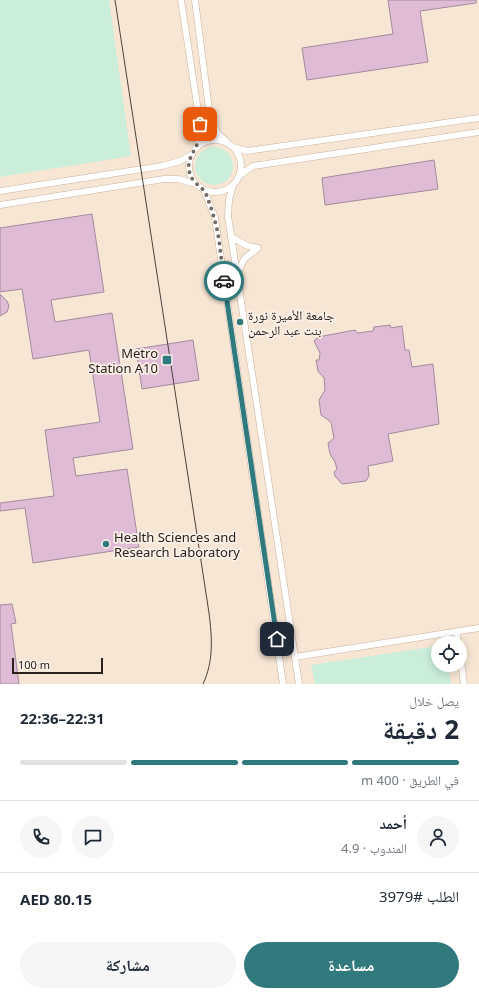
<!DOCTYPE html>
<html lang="ar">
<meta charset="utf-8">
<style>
:root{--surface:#fff;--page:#f6f6f7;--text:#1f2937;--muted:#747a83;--line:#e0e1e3;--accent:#307a7d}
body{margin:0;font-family:"Noto Sans","Noto Naskh Arabic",sans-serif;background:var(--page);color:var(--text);direction:rtl;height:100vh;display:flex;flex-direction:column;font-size:15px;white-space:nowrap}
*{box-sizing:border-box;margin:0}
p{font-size:13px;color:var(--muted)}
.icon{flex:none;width:22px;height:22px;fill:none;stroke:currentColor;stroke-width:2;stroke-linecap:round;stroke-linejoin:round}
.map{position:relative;height:684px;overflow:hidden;direction:ltr}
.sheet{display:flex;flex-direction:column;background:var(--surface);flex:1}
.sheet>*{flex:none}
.fabs{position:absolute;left:431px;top:636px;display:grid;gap:8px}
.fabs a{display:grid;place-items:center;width:36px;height:36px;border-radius:50%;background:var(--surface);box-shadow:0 2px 10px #0003;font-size:20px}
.scale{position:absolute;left:12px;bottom:10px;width:91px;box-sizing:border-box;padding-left:4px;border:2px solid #2b211a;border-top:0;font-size:11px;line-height:14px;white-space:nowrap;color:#2b211a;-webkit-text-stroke:3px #fcf1e8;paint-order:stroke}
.pin{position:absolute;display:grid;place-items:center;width:34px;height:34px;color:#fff;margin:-17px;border-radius:8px;box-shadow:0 2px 6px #0006}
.courier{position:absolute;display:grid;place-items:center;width:40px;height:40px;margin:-20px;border:3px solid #307a7d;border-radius:50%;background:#fff;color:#222;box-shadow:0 1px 5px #0007}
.overview em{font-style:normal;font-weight:700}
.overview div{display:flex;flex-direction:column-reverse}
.overview{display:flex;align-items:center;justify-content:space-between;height:68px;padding:0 20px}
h1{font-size:26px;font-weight:700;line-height:30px}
.bar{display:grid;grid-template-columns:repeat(4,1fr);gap:6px 4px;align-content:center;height:48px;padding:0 20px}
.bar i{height:5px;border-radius:3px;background:var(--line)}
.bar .selected{background:var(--accent)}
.bar p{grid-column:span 4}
.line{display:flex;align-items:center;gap:10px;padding:0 20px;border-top:1px solid var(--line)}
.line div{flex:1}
.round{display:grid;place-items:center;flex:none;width:42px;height:42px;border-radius:21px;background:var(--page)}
.primary-button{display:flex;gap:8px;margin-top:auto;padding:8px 20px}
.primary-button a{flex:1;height:46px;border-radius:24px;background:var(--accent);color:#fff;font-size:16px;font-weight:700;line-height:46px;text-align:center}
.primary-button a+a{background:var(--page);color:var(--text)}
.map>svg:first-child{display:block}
</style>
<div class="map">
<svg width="479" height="684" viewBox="0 0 479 684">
<rect width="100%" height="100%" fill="#fcf1e8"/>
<path fill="#f7e6d4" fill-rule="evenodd" d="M0,0H479V684H0ZM438,643H460V665H438Z"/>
<path fill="#cbeedb" d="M0,0H109L131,156L0,177Z
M195 166a19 19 0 1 1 38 0a19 19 0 1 1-38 0Z
M438,646V665H448L451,684H315L311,665Z"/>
<path fill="#dfbbd6" stroke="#a48a9d" d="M388,0H476V3L420,11L428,62L307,80L302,48L393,34Z
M434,160L438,189L325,205L322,178Z
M92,214L104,292L51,300L55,322L112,313L133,449L73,458L76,476L127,469L139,547L33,563L25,508L0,511V503L54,496L45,430L100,422L89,350L33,359L22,289L0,292V228Z
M0,294L7,301L9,306L7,312L0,316Z
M390,325L391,328L402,326L405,350H409L412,367L433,364L439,424L388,434L393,461L368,466L369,476L366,481L342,484L335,476L334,472L337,469L335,462L330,454L328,443L334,438L331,422L321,415L319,400L325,390L324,378L318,371L316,360H319L320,353L314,341L318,337L355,330L358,333L373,331L374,327Z
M193,340L199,380L142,389L136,349Z
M12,604L16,623L11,624L19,684H0V605Z"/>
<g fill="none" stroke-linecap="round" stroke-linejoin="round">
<g stroke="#c9b09c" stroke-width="7">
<path id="street" d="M181,0L200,124V137L196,147
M195,0L210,117L218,134L226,141
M189 166a26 26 0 1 1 52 0a26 26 0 1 1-52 0Z
M233,147L247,151L479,118
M239,176L253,166L479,132
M233,185L229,200L228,216L256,399L299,684
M204,190L215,218L283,684
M0,191L162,166L180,161L191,155
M0,205L164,179H178L196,184
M231,237L248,246L258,248L244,259L237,275
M457,632L458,643
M460,654L464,684
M295,657L479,628"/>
</g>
<use href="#street" stroke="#fff" stroke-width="6"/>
<path stroke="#4d423b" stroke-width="1" d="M115,0L209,613C212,637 214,661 203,684"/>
</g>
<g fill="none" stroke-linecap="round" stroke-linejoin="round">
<path stroke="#746a62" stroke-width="4" stroke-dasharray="0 7.2" d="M200,124C200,129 200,134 199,139C196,150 187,158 189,170C191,184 202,185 206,194C209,202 212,210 214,218C220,236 221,261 224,281"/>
<path stroke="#307a7d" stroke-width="5" d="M224,281L277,639"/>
</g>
<g fill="#307a7d" stroke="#fcf1e8" stroke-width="1.5">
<circle cx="240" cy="322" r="4"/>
<rect x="162" y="355" width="10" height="10" rx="2"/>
<circle cx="106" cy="544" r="4"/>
</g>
<g text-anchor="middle" stroke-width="3.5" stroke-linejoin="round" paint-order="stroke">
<g font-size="13" fill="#2b211a" stroke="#fcf1e8" text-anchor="start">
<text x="248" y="320">جامعة الأميرة نورة<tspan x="248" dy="15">بنت عبد الرحمن</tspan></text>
<text x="158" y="358" text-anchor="end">Metro<tspan x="158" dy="15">Station A10</tspan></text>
<text x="114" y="542">Health Sciences and<tspan x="114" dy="15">Research Laboratory</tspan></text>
</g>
</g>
</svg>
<div class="fabs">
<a><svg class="icon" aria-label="locate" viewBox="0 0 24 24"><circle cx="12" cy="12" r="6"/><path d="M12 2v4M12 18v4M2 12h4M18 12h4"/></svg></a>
</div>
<div class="scale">100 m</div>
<div class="pin" style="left:200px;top:124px;background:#ea580c"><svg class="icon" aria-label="bag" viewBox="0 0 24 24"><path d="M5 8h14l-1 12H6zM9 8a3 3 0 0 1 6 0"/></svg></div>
<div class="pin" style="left:277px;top:639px;background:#1f2937"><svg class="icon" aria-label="home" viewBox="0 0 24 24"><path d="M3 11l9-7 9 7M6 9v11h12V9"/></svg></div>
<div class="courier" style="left:224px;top:281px"><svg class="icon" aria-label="car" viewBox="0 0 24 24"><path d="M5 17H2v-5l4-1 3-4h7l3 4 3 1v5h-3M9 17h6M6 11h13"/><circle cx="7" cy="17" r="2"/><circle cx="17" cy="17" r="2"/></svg></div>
</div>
<section class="sheet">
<div class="overview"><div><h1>2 دقيقة</h1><p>يصل خلال</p></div><em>22:31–22:36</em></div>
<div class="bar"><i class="selected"></i><i class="selected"></i><i class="selected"></i><i></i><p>في الطريق · 400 m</p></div>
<div class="line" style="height:72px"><a class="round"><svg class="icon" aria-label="person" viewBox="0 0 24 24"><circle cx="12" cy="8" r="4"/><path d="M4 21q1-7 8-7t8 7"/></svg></a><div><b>أحمد</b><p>المندوب · 4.9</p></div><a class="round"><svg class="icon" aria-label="chat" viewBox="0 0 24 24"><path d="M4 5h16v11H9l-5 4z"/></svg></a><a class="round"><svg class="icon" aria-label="phone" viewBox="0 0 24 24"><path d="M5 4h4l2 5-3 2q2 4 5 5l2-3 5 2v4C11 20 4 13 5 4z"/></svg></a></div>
<div class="line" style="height:52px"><div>الطلب #3979</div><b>AED 80.15</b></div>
<div class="primary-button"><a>مساعدة</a><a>مشاركة</a></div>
</section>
